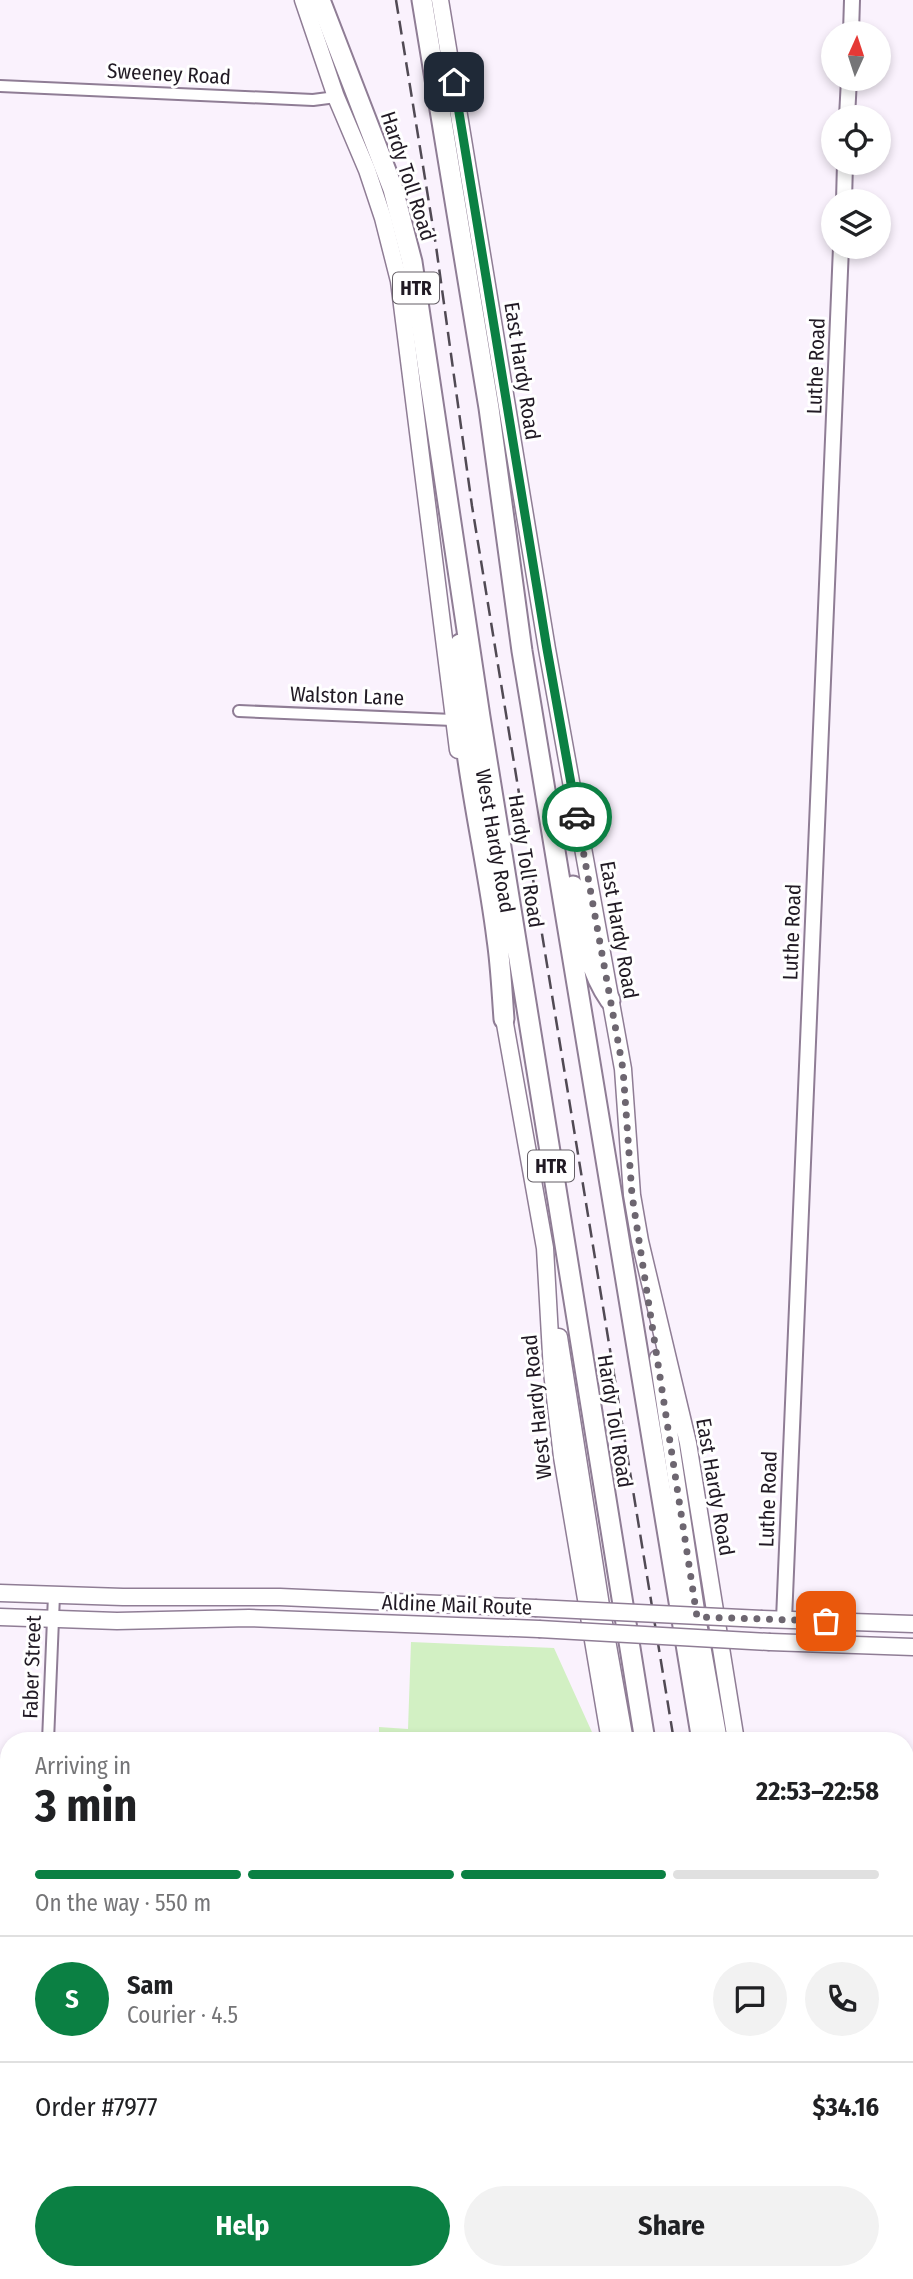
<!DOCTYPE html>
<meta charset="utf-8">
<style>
:root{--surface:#fff;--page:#f2f2f2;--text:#202124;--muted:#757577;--line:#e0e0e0;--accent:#0b8043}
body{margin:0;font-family:"Fira Sans Condensed",sans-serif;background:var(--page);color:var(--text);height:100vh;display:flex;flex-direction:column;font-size:26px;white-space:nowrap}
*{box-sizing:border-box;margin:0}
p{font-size:23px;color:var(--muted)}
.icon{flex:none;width:38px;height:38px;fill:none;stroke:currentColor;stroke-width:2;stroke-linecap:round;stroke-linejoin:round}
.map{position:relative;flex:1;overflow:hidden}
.details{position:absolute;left:0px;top:1732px;width:914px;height:548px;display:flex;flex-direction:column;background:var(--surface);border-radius:28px 28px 0 0;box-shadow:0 4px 10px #0003}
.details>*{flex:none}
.needle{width:46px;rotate:3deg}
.tools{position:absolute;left:821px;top:21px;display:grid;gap:14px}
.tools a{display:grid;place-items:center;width:70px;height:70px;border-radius:50%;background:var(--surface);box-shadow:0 4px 10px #0003;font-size:35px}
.pin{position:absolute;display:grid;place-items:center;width:60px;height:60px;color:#fff;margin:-30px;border-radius:14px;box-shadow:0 4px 10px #0006}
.courier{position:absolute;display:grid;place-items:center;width:70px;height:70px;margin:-35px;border:5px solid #0b8043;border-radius:50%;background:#fff;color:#222;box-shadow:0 2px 9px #0007}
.overview em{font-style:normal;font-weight:700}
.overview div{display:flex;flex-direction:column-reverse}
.overview{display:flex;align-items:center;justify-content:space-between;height:119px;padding:0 35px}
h1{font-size:46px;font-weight:700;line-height:52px}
.bar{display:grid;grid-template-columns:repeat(4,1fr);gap:10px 7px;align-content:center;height:84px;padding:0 35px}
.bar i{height:9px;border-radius:5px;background:var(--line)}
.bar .current{background:var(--accent)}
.bar p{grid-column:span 4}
.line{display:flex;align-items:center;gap:18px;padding:0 35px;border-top:2px solid var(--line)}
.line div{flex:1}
.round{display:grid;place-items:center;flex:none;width:74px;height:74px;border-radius:37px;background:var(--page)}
.primary-button{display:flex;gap:14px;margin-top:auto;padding:14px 35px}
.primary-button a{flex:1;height:80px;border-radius:42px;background:var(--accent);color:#fff;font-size:28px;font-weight:700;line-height:80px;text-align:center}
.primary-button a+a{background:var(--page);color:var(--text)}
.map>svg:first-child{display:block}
</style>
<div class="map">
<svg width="913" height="2279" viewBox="0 0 913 2279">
<rect width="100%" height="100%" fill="#faf2fd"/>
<path fill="#d2f0c3" d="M411,1642L554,1648L596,1741H379V1727L408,1729Z"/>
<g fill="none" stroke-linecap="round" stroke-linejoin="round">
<g stroke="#8f7d95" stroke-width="14">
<path id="minor" d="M0,86L313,100L336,97
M239,711L453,720
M48,1741L54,1595
M905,2099H913"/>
</g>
<g stroke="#8f7d95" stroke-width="18">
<path id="tertiary" d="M851,33L852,0
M847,117L849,79
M844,201L845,163
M784,1620L841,247"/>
</g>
<g stroke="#8f7d95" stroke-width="19">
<path id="secondary" d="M303,0L336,97L367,170L383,218L399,281L458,750
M440,0L547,649L623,1069L632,1195L640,1241L688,1443L736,1741
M502,1007L545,1248L552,1372L562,1457L610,1741
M559,1337L602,1612L625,1741
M658,1358L697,1617L719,1741
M0,1593L123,1597H280L535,1608
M0,1617L117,1621L249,1618L539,1629
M762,1619L913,1624
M770,1642L913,1647
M694,2272V2279
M810,2272L812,2279"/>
</g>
<g stroke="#8f7d95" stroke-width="23">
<path id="motorway" d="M320,0L393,189L412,262L480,717L645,1741
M422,0L489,408L522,651L702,1741
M460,644C457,743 485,841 497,939C501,966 502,993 504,1019
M573,886C581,924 587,967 610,1000
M717,2272L718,2279
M738,2272L740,2279
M789,2272L790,2279"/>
</g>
<use href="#minor" stroke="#fff" stroke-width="10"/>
<use href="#tertiary" stroke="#fff" stroke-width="14"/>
<use href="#secondary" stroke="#fff" stroke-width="16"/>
<use href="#motorway" stroke="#fff" stroke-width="19"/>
<path stroke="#514a54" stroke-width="2.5" stroke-dasharray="14 7" stroke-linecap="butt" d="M396,0L436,246L472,506L674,1741
M761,2272L762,2279"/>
<g stroke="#8f7d95" stroke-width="19" stroke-linecap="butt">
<path id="secondary-bridge" d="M535,1608L762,1619
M539,1629L770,1642"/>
</g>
<use href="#secondary-bridge" stroke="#fff" stroke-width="16"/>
</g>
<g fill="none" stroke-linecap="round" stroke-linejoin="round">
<path stroke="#6d6670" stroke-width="7" stroke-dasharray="0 12.6" d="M577,817L623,1069L632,1195L697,1617L826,1621"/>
<path stroke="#0b8043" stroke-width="9" d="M454,82L547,649L577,817"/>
</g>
<g text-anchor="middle" stroke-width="6" stroke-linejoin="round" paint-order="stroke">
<g fill="#fff" stroke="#645f66" stroke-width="2">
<rect x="393" y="272.5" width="46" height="31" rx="5"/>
<rect x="528" y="1150.5" width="46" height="31" rx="5"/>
</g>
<g font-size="19" font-weight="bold" fill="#211a24">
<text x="416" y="295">HTR</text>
<text x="551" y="1173">HTR</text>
</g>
<g font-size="21" fill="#211a24" stroke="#fff">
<text transform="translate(169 74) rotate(3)" y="7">Sweeney Road</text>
<text transform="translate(408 176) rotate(72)" y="7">Hardy Toll Road</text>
<text transform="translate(816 366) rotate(-88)" y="7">Luthe Road</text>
<text transform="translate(522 371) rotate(81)" y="7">East Hardy Road</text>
<text transform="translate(347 696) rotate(2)" y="7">Walston Lane</text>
<text transform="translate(495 841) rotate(80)" y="7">West Hardy Road</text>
<text transform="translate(526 861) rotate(81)" y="7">Hardy Toll Road</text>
<text transform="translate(619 930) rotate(80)" y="7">East Hardy Road</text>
<text transform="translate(792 932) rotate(-88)" y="7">Luthe Road</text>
<text transform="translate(537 1407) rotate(-96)" y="7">West Hardy Road</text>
<text transform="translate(615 1421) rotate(81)" y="7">Hardy Toll Road</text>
<text transform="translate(715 1487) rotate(80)" y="7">East Hardy Road</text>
<text transform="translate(768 1499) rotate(-88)" y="7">Luthe Road</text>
<text transform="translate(457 1605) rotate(2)" y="7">Aldine Mail Route</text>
<text transform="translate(32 1667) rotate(-88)" y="7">Faber Street</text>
</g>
</g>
</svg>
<div class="tools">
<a><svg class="needle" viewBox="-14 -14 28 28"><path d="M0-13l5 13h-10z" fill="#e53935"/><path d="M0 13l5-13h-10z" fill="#757577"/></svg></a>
<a><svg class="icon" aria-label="locate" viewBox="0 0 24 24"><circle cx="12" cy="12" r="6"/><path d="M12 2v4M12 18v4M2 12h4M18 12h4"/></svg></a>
<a><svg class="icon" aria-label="layers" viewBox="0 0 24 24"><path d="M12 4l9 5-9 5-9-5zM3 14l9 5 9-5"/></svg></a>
</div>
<div class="pin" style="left:826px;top:1621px;background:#ea580c"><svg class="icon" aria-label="bag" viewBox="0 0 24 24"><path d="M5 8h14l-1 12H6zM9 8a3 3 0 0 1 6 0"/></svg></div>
<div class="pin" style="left:454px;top:82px;background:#1f2937"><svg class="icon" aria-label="home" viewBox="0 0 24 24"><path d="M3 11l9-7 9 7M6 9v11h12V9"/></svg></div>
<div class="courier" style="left:577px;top:817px"><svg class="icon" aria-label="car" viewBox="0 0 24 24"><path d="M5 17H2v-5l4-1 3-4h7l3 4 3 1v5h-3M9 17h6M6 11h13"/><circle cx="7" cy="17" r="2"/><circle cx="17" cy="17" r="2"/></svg></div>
<section class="details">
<div class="overview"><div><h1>3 min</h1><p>Arriving in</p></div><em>22:53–22:58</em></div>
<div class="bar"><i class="current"></i><i class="current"></i><i class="current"></i><i></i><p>On the way · 550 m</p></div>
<div class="line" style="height:126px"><b class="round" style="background:var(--accent);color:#fff">S</b><div><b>Sam</b><p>Courier · 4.5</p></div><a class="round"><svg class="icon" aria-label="chat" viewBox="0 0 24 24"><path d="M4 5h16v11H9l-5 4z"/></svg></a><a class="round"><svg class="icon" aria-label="phone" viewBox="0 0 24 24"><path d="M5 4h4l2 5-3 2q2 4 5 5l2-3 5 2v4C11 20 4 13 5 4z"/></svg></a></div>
<div class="line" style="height:91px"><div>Order #7977</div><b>$34.16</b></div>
<div class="primary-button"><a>Help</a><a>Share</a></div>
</section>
</div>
